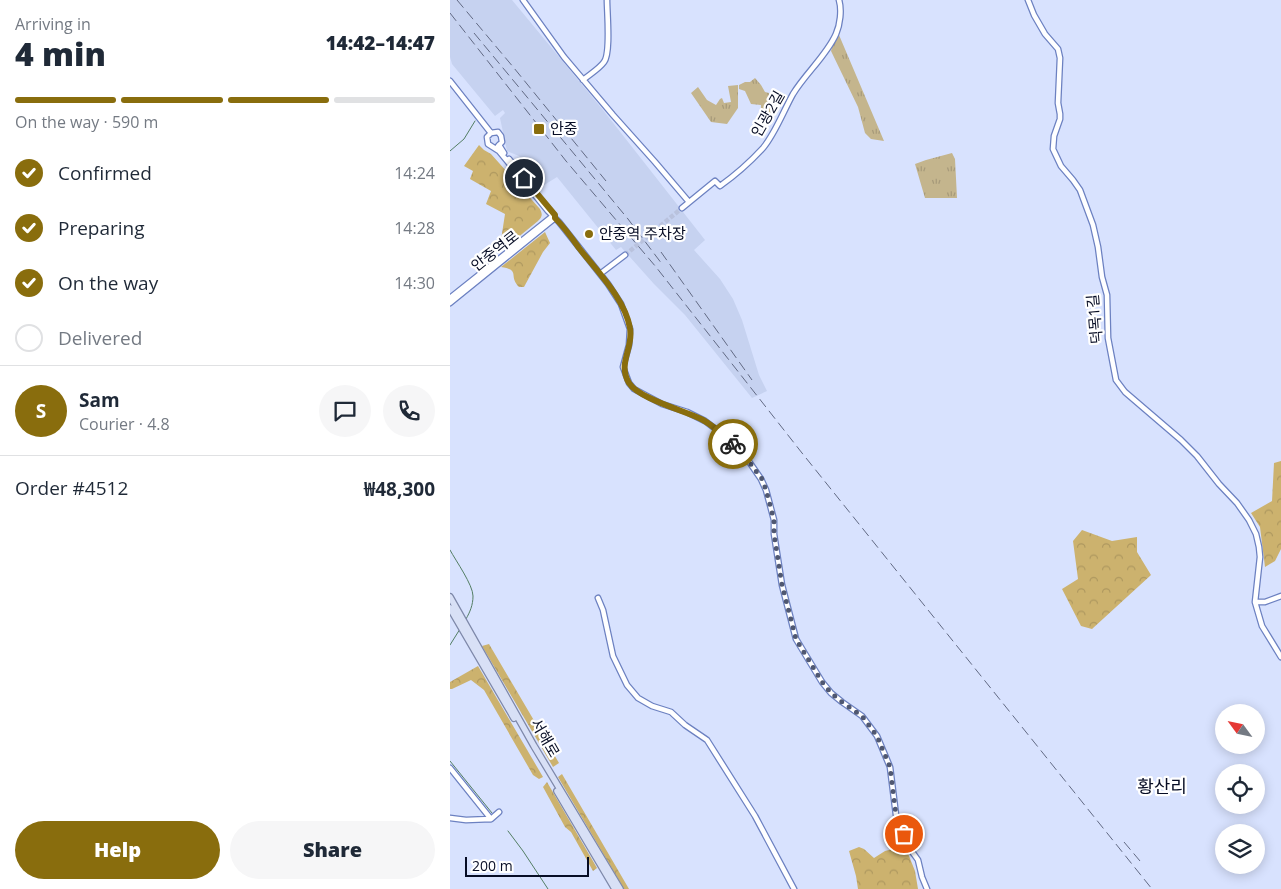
<!DOCTYPE html>
<meta charset="utf-8">
<style>
:root{--surface:#fff;--page:#f6f6f7;--text:#1f2937;--muted:#747a83;--line:#e0e1e3;--accent:#896d0d}
body{margin:0;font-family:"Open Sans","Noto Sans KR",sans-serif;background:var(--page);color:var(--text);height:100vh;display:flex;flex-direction:column;font-size:19px;white-space:nowrap}
*{box-sizing:border-box;margin:0}
p{font-size:16px;color:var(--muted)}
.icon{flex:none;width:28px;height:28px;fill:none;stroke:currentColor;stroke-width:2;stroke-linecap:round;stroke-linejoin:round}
.map{position:relative;flex:1;overflow:hidden}
.drawer{display:flex;flex-direction:column;background:var(--surface);width:450px}
.drawer>*{flex:none}
.needle{width:32px;rotate:303deg}
.fabs{position:absolute;left:765px;top:704px;display:grid;gap:10px}
.fabs a{display:grid;place-items:center;width:50px;height:50px;border-radius:50%;background:var(--surface);box-shadow:0 2px 12px #0003;font-size:25px}
.scale{position:absolute;left:15px;bottom:12px;width:124px;box-sizing:border-box;padding-left:5px;border:2px solid #070d25;border-top:0;font-size:14px;line-height:18px;white-space:nowrap;color:#070d25;-webkit-text-stroke:4px #fff;paint-order:stroke}
.pin{position:absolute;display:grid;place-items:center;width:42px;height:42px;color:#fff;margin:-21px;border:2px solid #fff;border-radius:50%;box-shadow:0 1px 5px #0007}
.courier{position:absolute;display:grid;place-items:center;width:50px;height:50px;margin:-25px;border:4px solid #896d0d;border-radius:50%;background:#fff;color:#222;box-shadow:0 1px 6px #0007}
.summary em{font-style:normal;font-weight:800}
.summary div{display:flex;flex-direction:column-reverse}
.summary{display:flex;align-items:center;justify-content:space-between;height:85px;padding:0 15px}
h1{font-size:32px;font-weight:800;line-height:38px}
.bar{display:grid;grid-template-columns:repeat(4,1fr);gap:8px 5px;align-content:center;height:60px;padding:0 15px}
.bar i{height:6px;border-radius:4px;background:var(--line)}
.bar .selected{background:var(--accent)}
.bar p{grid-column:span 4}
.line{display:flex;align-items:center;gap:12px;padding:0 15px;border-top:1px solid var(--line)}
.line div{flex:1}
.round{display:grid;place-items:center;flex:none;width:52px;height:52px;border-radius:26px;background:var(--page)}
ol{padding:0 15px;list-style:none}
li{display:flex;align-items:center;gap:15px;height:55px}
li p{margin-inline-start:auto}
li .icon{padding:5px;border-radius:50%;background:var(--accent);color:#fff;stroke-width:4}
li:last-child{color:var(--muted)}
li i{width:28px;height:28px;border:2px solid var(--line);border-radius:50%}
.primary-button{display:flex;gap:10px;margin-top:auto;padding:10px 15px}
.primary-button a{flex:1;height:58px;border-radius:30px;background:var(--accent);color:#fff;font-size:20px;font-weight:800;line-height:58px;text-align:center}
.primary-button a+a{background:var(--page);color:var(--text)}
main{display:flex;flex:1;min-height:0}
.map>svg:first-child{display:block}
</style>
<main>
<section class="drawer">
<div class="summary"><div><h1>4 min</h1><p>Arriving in</p></div><em>14:42–14:47</em></div>
<div class="bar"><i class="selected"></i><i class="selected"></i><i class="selected"></i><i></i><p>On the way · 590 m</p></div>
<ol>
<li><svg class="icon" aria-label="check" viewBox="0 0 24 24"><path d="M5 12l5 5 9-10"/></svg>Confirmed<p>14:24</p></li>
<li><svg class="icon" aria-label="check" viewBox="0 0 24 24"><path d="M5 12l5 5 9-10"/></svg>Preparing<p>14:28</p></li>
<li><svg class="icon" aria-label="check" viewBox="0 0 24 24"><path d="M5 12l5 5 9-10"/></svg>On the way<p>14:30</p></li>
<li><i></i>Delivered</li>
</ol>
<div class="line" style="height:90px"><b class="round" style="background:var(--accent);color:#fff">S</b><div><b>Sam</b><p>Courier · 4.8</p></div><a class="round"><svg class="icon" aria-label="chat" viewBox="0 0 24 24"><path d="M4 5h16v11H9l-5 4z"/></svg></a><a class="round"><svg class="icon" aria-label="phone" viewBox="0 0 24 24"><path d="M5 4h4l2 5-3 2q2 4 5 5l2-3 5 2v4C11 20 4 13 5 4z"/></svg></a></div>
<div class="line" style="height:65px"><div>Order #4512</div><b>₩48,300</b></div>
<div class="primary-button"><a>Help</a><a>Share</a></div>
</section>
<div class="map">
<svg width="831" height="889" viewBox="0 0 831 889">
<defs>
<pattern id="grass-tufts" width="24" height="20" patternUnits="userSpaceOnUse" patternTransform="scale(1.25)"><rect width="24" height="20" fill="#c4b58d"/><path d="M3 7l-1-3M5 7V3M7 7l1-3M15 17l-1-3M17 17v-4M19 17l1-3" fill="none" stroke="#a79a7a"/></pattern>
<pattern id="forest-crowns" width="20" height="18" patternUnits="userSpaceOnUse" patternTransform="scale(1.25)"><rect width="20" height="18" fill="#ccb26e"/><path d="M2 6a3 3 0 1 1 6 0M12 15a3 3 0 1 1 6 0" fill="none" stroke="#ae985f"/></pattern>
</defs>
<rect width="100%" height="100%" fill="#d8e2fe"/>
<path fill="#c6d2f0" d="M0,0H62L153,110L255,240L244,250L270,279L283,299L292,320L309,375L317,391L302,398L235,315L204,284L171,247L166,250L107,177L91,187L69,156L57,151L50,118L55,113L53,110L45,116L2,64L0,57Z"/>
<path fill="url(#grass-tufts)" d="M389,35L434,141L421,139L415,133L408,107L381,51L383,44Z
M305,78L311,85L315,92L319,93L321,118L311,115V105L301,104L295,91L289,89V85L295,82H300Z
M288,85V108L277,124L261,122L241,93L248,87L257,100L266,105L270,99L272,98L274,103L281,102L278,86Z
M502,153L505,159L507,198H475L465,164L476,160Z"/>
<path fill="url(#forest-crowns)" d="M29,145L34,150L41,154L90,209C93,215 92,217 88,221L49,253L55,214L36,204L41,191L20,179L23,171L14,166Z
M95,232L100,243L93,252L74,287H69C58,276 71,270 51,267Z
M831,461V549L825,561L815,567L810,527L801,513L822,501L824,463Z
M632,530L662,541L687,537V552L701,575L642,629L631,626L612,589L628,579L623,541Z
M39,644L109,763L103,767L32,646Z
M28,666L93,777L89,779L83,775L34,690L21,680L2,689H0V682Z
M112,774L179,889H174L108,777Z
M97,782L147,868L143,871L121,832L115,827L93,787Z
M455,846L465,871L468,889H408L406,876L399,851L409,847L414,849L424,858L435,851Z"/>
<g fill="none" stroke-linecap="round" stroke-linejoin="round">
<path stroke="#537e64" stroke-width="1" d="M0,151L14,139L25,121
M0,550C6,561 23,585 23,596C23,605 20,612 16,619
M0,645L10,629
M0,761L42,813
M58,831L73,851L98,889"/>
<path stroke="#b9c2dd" stroke-width="4.5" stroke-dasharray="4.5 2" stroke-linecap="butt" d="M175,255L232,208"/>
<g stroke="#6c81c1" stroke-width="7">
<path id="minor" d="M73,0L114,57L163,115L205,162L239,202
M578,0L584,15L595,34L608,49L610,58L608,103L610,114V119L604,136L603,149L611,166L623,180L630,190L643,225L648,247L652,277L657,295L658,338L666,380L675,392L731,440L747,456L769,484L787,503L799,520L806,534L809,547L810,557L805,602L812,626L831,657
M133,80C140,74 149,69 154,62C161,53 157,13 157,0
M0,81L41,133
M41,133L37,137L38,144L49,151L98,211L109,222L158,284L171,304L180,329L179,345L173,367L179,383L184,389L212,404L237,412L255,421L271,433L289,450L300,463L311,479L316,490L324,520V534L332,585L346,639L372,682L381,693L392,702L412,716L427,736L440,767L446,815L463,853L468,860L472,877L477,889
M41,133L48,132L51,136L52,142L48,146
M49,145L54,153
M59,159L84,190
M232,208L265,181L270,186C284,176 301,161 313,148C325,134 334,110 343,94C355,74 377,55 386,34C390,25 392,10 389,0
M150,274L175,255
M0,298L104,215
M0,303L105,218
M148,598L153,610L163,656L177,685L188,698L202,706L221,712L235,725L257,740L305,816L344,889
M805,602H815L831,596
M0,768L41,819
M0,818L16,820L41,819L49,812"/>
</g>
<g stroke="#7e88a9" stroke-width="8">
<path id="major" d="M0,597L84,746L170,889
M0,608L64,718
M107,791L165,889"/>
</g>
<use href="#minor" stroke="#fff" stroke-width="4.5"/>
<use href="#major" stroke="#d8e0f6" stroke-width="5.5"/>
<path stroke="#626a84" stroke-width="1" stroke-dasharray="10 5" stroke-linecap="butt" d="M7,0L64,68L156,181
M0,13L116,161L206,267L352,453L702,889
M24,33L178,219L212,264
M211,252L302,380
M674,842L690,861"/>
</g>
<g fill="none" stroke-linecap="round" stroke-linejoin="round">
<path stroke="#505871" stroke-width="5" stroke-dasharray="0 9" d="M283,444L300,463L312,479L316,490L324,520V534L332,585L346,639L372,682L381,693L392,702L412,716L427,736L440,767L446,815L454,834"/>
<path stroke="#896d0d" stroke-width="6" d="M74,178L105,215V218C114,227 122,238 129,248C147,271 175,299 180,328C184,348 167,363 179,383C189,399 236,411 253,420C264,426 274,436 283,444"/>
</g>
<g fill="#896d0d" stroke="#fff" stroke-width="2">
<rect x="83" y="123" width="12" height="12" rx="2.5"/>
<circle cx="139" cy="234" r="5"/>
</g>
<g text-anchor="middle" stroke-width="4.5" stroke-linejoin="round" paint-order="stroke">
<g font-size="15" fill="#070d25" stroke="#fff">
<text transform="translate(318 114) rotate(-60)" y="5">인광2길</text>
<text transform="translate(45 251) rotate(-38)" y="5">안중역로</text>
<text transform="translate(645 319) rotate(-95)" y="5">덕목1길</text>
<text transform="translate(95 738) rotate(60)" y="5">서해로</text>
</g>
<g font-size="15" fill="#070d25" stroke="#fff" text-anchor="start">
<text x="100" y="134">안중</text>
<text x="149" y="239">안중역 주차장</text>
</g>
<g font-size="18" fill="#070d25" stroke="#fff">
<text x="712" y="793">황산리</text>
</g>
</g>
</svg>
<div class="fabs">
<a><svg class="needle" viewBox="-14 -14 28 28"><path d="M0-13l5 13h-10z" fill="#e53935"/><path d="M0 13l5-13h-10z" fill="#747a83"/></svg></a>
<a><svg class="icon" aria-label="locate" viewBox="0 0 24 24"><circle cx="12" cy="12" r="6"/><path d="M12 2v4M12 18v4M2 12h4M18 12h4"/></svg></a>
<a><svg class="icon" aria-label="layers" viewBox="0 0 24 24"><path d="M12 4l9 5-9 5-9-5zM3 14l9 5 9-5"/></svg></a>
</div>
<div class="scale">200 m</div>
<div class="pin" style="left:454px;top:834px;background:#ea580c"><svg class="icon" aria-label="bag" viewBox="0 0 24 24"><path d="M5 8h14l-1 12H6zM9 8a3 3 0 0 1 6 0"/></svg></div>
<div class="pin" style="left:74px;top:178px;background:#1f2937"><svg class="icon" aria-label="home" viewBox="0 0 24 24"><path d="M3 11l9-7 9 7M6 9v11h12V9"/></svg></div>
<div class="courier" style="left:283px;top:444px"><svg class="icon" aria-label="bike" viewBox="0 0 24 24"><circle cx="6" cy="16" r="4"/><circle cx="18" cy="16" r="4"/><path d="M6 16l4-8h5l3 8M10 8l3 8H6M13 5h3"/></svg></div>
</div>
</main>
